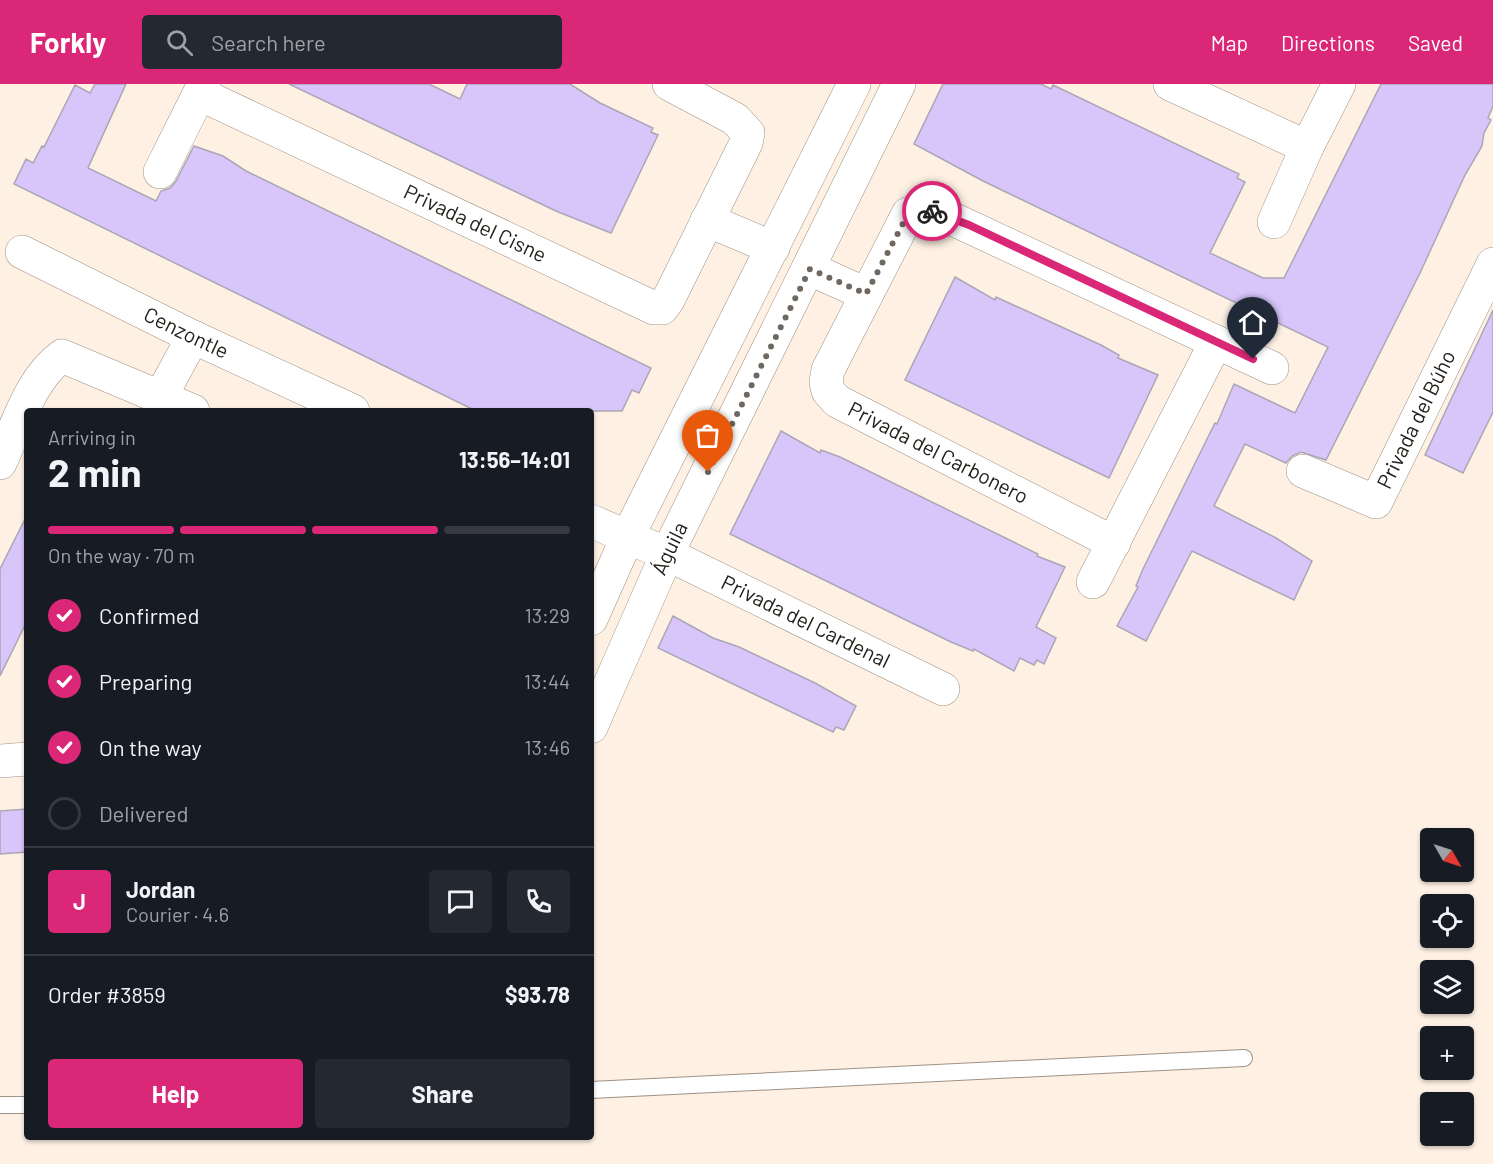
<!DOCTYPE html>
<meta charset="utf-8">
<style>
:root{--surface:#171b24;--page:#242831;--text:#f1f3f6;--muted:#9ea1a6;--line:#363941;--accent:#db2777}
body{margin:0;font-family:Barlow,sans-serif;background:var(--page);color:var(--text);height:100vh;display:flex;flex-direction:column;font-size:22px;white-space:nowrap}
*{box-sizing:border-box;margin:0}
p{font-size:20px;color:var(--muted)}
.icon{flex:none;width:33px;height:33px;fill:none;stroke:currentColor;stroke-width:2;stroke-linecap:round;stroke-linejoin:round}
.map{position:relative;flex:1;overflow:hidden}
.side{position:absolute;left:24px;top:324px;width:570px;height:732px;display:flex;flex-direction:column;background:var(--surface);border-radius:6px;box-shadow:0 2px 4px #0004}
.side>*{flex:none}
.needle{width:39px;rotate:129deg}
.buttons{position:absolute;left:1420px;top:744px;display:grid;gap:12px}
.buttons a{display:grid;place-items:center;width:54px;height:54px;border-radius:6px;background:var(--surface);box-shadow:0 2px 4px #0004;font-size:30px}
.pin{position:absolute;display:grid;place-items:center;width:51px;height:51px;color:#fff;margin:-62px -26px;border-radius:50% 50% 50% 0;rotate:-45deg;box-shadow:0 0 6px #0007}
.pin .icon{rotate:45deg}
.courier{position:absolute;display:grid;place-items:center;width:60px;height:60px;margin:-30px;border:4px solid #db2777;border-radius:50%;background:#fff;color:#222;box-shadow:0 2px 8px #0007}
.summary em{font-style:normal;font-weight:700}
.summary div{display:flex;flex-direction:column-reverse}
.summary{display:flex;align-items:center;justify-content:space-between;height:102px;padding:0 24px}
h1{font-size:39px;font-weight:700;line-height:45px}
.bar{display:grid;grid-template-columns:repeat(4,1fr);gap:9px 6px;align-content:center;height:72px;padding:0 24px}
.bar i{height:8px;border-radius:4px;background:var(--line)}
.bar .current{background:var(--accent)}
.bar p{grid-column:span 4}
.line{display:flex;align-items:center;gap:15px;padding:0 24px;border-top:2px solid var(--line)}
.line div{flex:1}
.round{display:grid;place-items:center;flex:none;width:63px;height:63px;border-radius:6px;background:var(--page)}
ol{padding:0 24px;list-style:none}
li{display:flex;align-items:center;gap:18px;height:66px}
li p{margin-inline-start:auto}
li .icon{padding:6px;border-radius:50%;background:var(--accent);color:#fff;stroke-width:4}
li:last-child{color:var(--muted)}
li i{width:33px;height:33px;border:3px solid var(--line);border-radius:50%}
.button{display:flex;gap:12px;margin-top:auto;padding:12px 24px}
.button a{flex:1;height:69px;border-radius:6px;background:var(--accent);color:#fff;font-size:24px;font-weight:700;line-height:69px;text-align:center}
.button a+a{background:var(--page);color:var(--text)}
header{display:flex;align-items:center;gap:36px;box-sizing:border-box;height:84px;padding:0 30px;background:var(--accent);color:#fff}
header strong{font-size:28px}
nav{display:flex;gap:33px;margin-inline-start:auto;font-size:21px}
.search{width:420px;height:54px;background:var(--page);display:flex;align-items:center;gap:15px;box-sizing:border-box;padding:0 21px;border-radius:6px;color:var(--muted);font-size:22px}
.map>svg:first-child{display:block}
</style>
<header>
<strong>Forkly</strong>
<div class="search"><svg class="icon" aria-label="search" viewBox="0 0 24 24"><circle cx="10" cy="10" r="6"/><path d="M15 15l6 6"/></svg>Search here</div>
<nav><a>Map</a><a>Directions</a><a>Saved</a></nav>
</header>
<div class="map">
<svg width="1493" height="1080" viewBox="0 0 1493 1080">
<rect width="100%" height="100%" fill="#fef1e4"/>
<path fill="#d8c6fb" stroke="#aba6b6" stroke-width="1.5" d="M95,0H126L88,84L156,117L161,107L170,104L176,97L194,62L223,72L246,87L651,284L639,309L632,306L622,327H476L14,100L26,75L33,79L42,62L44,63L75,1L90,9Z
M289,0H429L460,15L467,0H570L600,19L653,44L651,48L658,51L611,149L556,127Z
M943,0H1041L1051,5L1053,1L1239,90L1237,94L1245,98L1210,169L1263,194H1284L1381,0H1493V22L1488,34L1491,36L1484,49L1482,62L1465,91L1420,189L1326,376L1301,368L1292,372L1286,379L1245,360L1214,422L1276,454L1312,477L1294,516L1192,467L1146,557L1117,542L1138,503L1136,502L1143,485L1207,355L1215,339L1217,340L1234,300L1295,329L1328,263L983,97L914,60Z
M955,193L995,216L996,213L1101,261L1119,271L1118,274L1158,291L1109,394L905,296Z
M1493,226V328L1463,389L1425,371Z
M781,347L820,369L821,366L840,373L1038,470L1037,472L1065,483L1036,543L1056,554L1044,580L1037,576L1034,581L1020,574L1014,587L974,565L973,567L951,558L730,450Z
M27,431V537L0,592V485Z
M673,532L713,554L739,563L815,599L856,622L844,646L836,643L833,648L658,564Z
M27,725V768L0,770V727Z"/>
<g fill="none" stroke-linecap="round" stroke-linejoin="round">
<g stroke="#9e9185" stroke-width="18">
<path id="lane" d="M591,1006L1244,974
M0,1021H27"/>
</g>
<g stroke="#9e9185" stroke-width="34">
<g id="street">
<path d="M1170,0L1307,63"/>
<path id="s1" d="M200,10L654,224H662L668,216L746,59L748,49L735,35L669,0"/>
<path d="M160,88L204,0"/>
<path d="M707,136L773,164"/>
<path d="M1274,138L1307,63L1339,0"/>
<path id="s2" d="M22,168L193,253L353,327"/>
<path d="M810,185L866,210"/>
<path d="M161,312L193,253"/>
<path d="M0,379C17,343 29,296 62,272L193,327"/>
<path id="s3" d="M1303,387L1376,418L1493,180"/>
<path id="s4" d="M591,437L667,470L943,605"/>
<path d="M1114,459L837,317L828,307L826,298L828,286L908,130L919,125L942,130L1272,284"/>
<path d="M1093,498L1216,258"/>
<path d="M0,677L27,675"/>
</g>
</g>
<g stroke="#9e9185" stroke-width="34">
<g id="secondary">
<path d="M591,535L627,454L854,0"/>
<path id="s5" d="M591,643L667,470L899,0"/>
</g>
</g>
<use href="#lane" stroke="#fff" stroke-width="16"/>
<use href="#street" stroke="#fff" stroke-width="33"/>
<use href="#secondary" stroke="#fff" stroke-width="33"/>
</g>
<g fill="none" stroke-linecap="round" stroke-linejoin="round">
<path stroke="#6f6860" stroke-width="6" stroke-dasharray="0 10.8" d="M708,388L810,185L866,210L908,130L919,125L932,127"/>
<path stroke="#db2777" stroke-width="8" d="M932,127L969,141L1253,275"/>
</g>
<g text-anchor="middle" stroke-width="4.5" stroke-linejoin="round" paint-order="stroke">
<g font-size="21" fill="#221e19" stroke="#fff">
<text dy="7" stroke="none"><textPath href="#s1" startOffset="304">Privada del Cisne</textPath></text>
<text dy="7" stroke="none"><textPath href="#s2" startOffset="183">Cenzontle</textPath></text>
<text dy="7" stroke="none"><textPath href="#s3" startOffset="171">Privada del Búho</textPath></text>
<text transform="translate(938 369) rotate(27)" y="7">Privada del Carbonero</text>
<text dy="7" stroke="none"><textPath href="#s5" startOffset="195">Águila</textPath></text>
<text dy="7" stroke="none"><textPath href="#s4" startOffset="237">Privada del Cardenal</textPath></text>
</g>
</g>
</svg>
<div class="buttons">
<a><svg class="needle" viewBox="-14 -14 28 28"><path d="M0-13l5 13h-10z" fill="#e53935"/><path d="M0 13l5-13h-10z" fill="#9ea1a6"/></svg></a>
<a><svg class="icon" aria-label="locate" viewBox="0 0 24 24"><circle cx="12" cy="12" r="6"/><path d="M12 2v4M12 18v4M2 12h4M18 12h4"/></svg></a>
<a><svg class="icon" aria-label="layers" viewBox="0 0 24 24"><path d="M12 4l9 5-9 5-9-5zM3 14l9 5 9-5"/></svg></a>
<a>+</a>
<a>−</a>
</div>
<div class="pin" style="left:708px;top:388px;background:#ea580c"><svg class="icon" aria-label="bag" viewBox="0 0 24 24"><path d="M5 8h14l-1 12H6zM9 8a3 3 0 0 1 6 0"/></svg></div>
<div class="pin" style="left:1253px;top:275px;background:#1f2937"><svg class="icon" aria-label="home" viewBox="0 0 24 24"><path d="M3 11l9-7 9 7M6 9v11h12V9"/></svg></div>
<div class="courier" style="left:932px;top:127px"><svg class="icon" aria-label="bike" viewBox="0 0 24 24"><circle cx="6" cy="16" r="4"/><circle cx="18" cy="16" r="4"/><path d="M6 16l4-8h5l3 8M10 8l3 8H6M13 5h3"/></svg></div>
<section class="side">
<div class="summary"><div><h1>2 min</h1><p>Arriving in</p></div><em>13:56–14:01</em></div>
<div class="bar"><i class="current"></i><i class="current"></i><i class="current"></i><i></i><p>On the way · 70 m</p></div>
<ol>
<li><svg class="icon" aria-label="check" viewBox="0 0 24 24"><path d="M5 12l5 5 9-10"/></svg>Confirmed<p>13:29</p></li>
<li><svg class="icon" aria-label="check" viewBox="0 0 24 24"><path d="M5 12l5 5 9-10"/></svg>Preparing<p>13:44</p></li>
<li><svg class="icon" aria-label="check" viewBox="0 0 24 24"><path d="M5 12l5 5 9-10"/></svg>On the way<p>13:46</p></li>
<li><i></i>Delivered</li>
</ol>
<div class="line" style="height:108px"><b class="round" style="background:var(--accent);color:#fff">J</b><div><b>Jordan</b><p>Courier · 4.6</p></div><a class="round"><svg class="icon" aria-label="chat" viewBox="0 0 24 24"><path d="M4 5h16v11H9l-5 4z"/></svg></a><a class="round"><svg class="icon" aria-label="phone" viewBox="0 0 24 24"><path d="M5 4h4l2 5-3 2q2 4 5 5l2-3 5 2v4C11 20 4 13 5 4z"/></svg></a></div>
<div class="line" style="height:78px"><div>Order #3859</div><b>$93.78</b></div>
<div class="button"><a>Help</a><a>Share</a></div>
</section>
</div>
